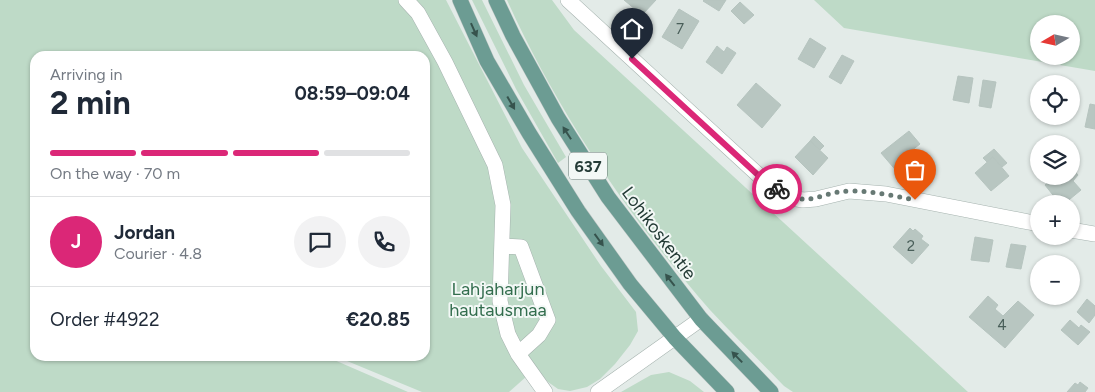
<!DOCTYPE html>
<meta charset="utf-8">
<style>
:root{--surface:#fff;--page:#f2f2f3;--text:#1f2937;--muted:#747a83;--line:#e0e1e3;--accent:#db2777}
body{margin:0;font-family:Figtree,sans-serif;background:var(--page);color:var(--text);height:100vh;display:flex;flex-direction:column;font-size:19px;white-space:nowrap}
*{box-sizing:border-box;margin:0}
p{font-size:16px;color:var(--muted)}
.icon{flex:none;width:28px;height:28px;fill:none;stroke:currentColor;stroke-width:2;stroke-linecap:round;stroke-linejoin:round}
.map{position:relative;flex:1;overflow:hidden}
.details{position:absolute;left:30px;top:51px;width:400px;height:310px;display:flex;flex-direction:column;background:var(--surface);border-radius:15px;box-shadow:0 1px 4px #0004}
.details>*{flex:none}
.needle{width:32px;rotate:261deg}
.buttons{position:absolute;left:1030px;top:15px;display:grid;gap:10px}
.buttons a{display:grid;place-items:center;width:50px;height:50px;border-radius:50%;background:var(--surface);box-shadow:0 1px 4px #0004;font-size:25px}
.pin{position:absolute;display:grid;place-items:center;width:42px;height:42px;color:#fff;margin:-51px -21px;border-radius:50% 50% 50% 0;rotate:-45deg;box-shadow:0 0 5px #0007}
.pin .icon{rotate:45deg}
.courier{position:absolute;display:grid;place-items:center;width:50px;height:50px;margin:-25px;border:4px solid #db2777;border-radius:50%;background:#fff;color:#222;box-shadow:0 1px 6px #0007}
.head em{font-style:normal;font-weight:700}
.head div{display:flex;flex-direction:column-reverse}
.head{display:flex;align-items:center;justify-content:space-between;height:85px;padding:0 20px}
h1{font-size:32px;font-weight:700;line-height:38px}
.bar{display:grid;grid-template-columns:repeat(4,1fr);gap:8px 5px;align-content:center;height:60px;padding:0 20px}
.bar i{height:6px;border-radius:4px;background:var(--line)}
.bar .active{background:var(--accent)}
.bar p{grid-column:span 4}
.line{display:flex;align-items:center;gap:12px;padding:0 20px;border-top:1px solid var(--line)}
.line div{flex:1}
.round{display:grid;place-items:center;flex:none;width:52px;height:52px;border-radius:26px;background:var(--page)}
.map>svg:first-child{display:block}
</style>
<div class="map">
<svg width="1095" height="392" viewBox="0 0 1095 392">
<rect width="100%" height="100%" fill="#e3ebe8"/>
<path fill="#bedac7" fill-rule="evenodd" d="M0,0H446L522,148L601,266L636,312L638,331L630,345L615,364L600,379L587,387L570,391L558,389L548,382L536,368L509,392H422L335,356H425V56H35V356H325L408,392H0Z
M472,0H482L524,85L566,157L558,163L516,89Z
M507,0H552L574,30L968,392H793L784,386C760,361 734,336 710,310C629,217 558,113 507,0Z
M814,0H1095V71L844,28ZM1039,24H1071V56H1039Z
M669,372L690,381L704,392H621L651,375Z"/>
<path fill="#b8c6c1" stroke="#b6c4bf" d="M624,0H656L642,15Z
M704,0H726L719,11L703,1Z
M740,2L754,15L744,24L731,11Z
M679,9L699,21L682,49L662,37Z
M810,38L826,48L814,68L798,59Z
M717,46L724,52L727,47L736,53L722,74L706,62Z
M842,55L854,61L841,84L829,77Z
M958,76L973,78L969,103L953,100Z
M983,80L996,82L991,108L979,106Z
M756,83L781,105L762,128L737,105Z
M1090,104L1095,105V129L1085,127Z
M909,131L920,144L911,151L919,160L899,174L881,153Z
M814,136L824,146L820,150L810,141Z
M810,141L828,158L813,175L795,157Z
M994,149L1007,163L1002,167L993,157L987,162L983,158Z
M993,157L1009,176L991,191L975,173Z
M1071,167L1078,175L1073,181L1081,190L1064,204H1060L1045,185L1055,176H1071Z
M910,228L913,231L915,229L923,236L921,239L929,245L912,264L893,247Z
M975,237L993,240L989,262L971,260Z
M1011,244L1026,246L1021,269L1006,267Z
M988,296L998,305L995,309L1003,316L1018,301L1034,315L1005,348L969,317Z
M1087,299L1095,306V315L1089,323L1077,312Z
M1070,320L1079,328L1081,325L1090,332L1078,345L1061,330Z
M1080,382L1088,388L1085,392H1067L1075,383L1078,385Z"/>
<g fill="none" stroke-linecap="round" stroke-linejoin="round">
<g stroke="#a6b3af" stroke-width="16">
<path id="minor" d="M406,0L418,13L445,62L495,165L503,205L500,301L508,334L518,354L545,392
M568,0L766,182L791,198L803,200L816,199L849,191L886,194L1039,224
M1071,230L1095,234
M502,246L521,247L548,320L539,335L518,354
M598,392L701,319"/>
</g>
<g stroke="#c2c8c7" stroke-width="16">
<path id="major" d="M460,0L487,61L529,133L578,211L630,284L675,338L727,392
M496,0L513,36L558,118L608,197L701,319L771,392"/>
</g>
<use href="#minor" stroke="#fff" stroke-width="15"/>
<use href="#major" stroke="#6c9c93" stroke-width="15"/>
</g>
<defs><path id="oneway-solid" d="M-6-.8H1V-3.2L6.5 0L1 3.2V.8H-6Z" transform="scale(1.25)"/></defs>
<g fill="#36534d">
<use href="#oneway-solid" transform="translate(474 30) rotate(66)"/>
<use href="#oneway-solid" transform="translate(511 103) rotate(60)"/>
<use href="#oneway-solid" transform="translate(567 133) rotate(-123)"/>
<use href="#oneway-solid" transform="translate(599 240) rotate(54)"/>
<use href="#oneway-solid" transform="translate(670 280) rotate(-128)"/>
<use href="#oneway-solid" transform="translate(737 357) rotate(-134)"/>
</g>
<g fill="none" stroke-linecap="round" stroke-linejoin="round">
<path stroke="#677974" stroke-width="5" stroke-dasharray="0 9" d="M777,189C811,210 817,192 850,191C872,191 894,196 915,200"/>
<path stroke="#db2777" stroke-width="6" d="M632,59L758,175L777,189"/>
</g>
<g text-anchor="middle" stroke-width="4" stroke-linejoin="round" paint-order="stroke">
<g font-size="15" fill="#495e59">
<text x="680" y="34">7</text>
<text x="911" y="251">2</text>
<text x="1002" y="330">4</text>
</g>
<rect fill="#f3f8f6" stroke="#627470" stroke-width="1" x="569" y="152.5" width="38" height="27" rx="4"/>
<g font-size="16" font-weight="bold" fill="#243b36">
<text x="588" y="172">637</text>
</g>
<g font-size="18" fill="#243b36" stroke="#f3f8f6">
<text transform="translate(659 233) rotate(53)" y="6">Lohikoskentie</text>
</g>
<g font-size="18" fill="#326d4d" stroke="#f3f8f6">
<text x="498" y="295">Lahjaharjun<tspan x="498" dy="21">hautausmaa</tspan></text>
</g>
</g>
</svg>
<div class="buttons">
<a><svg class="needle" viewBox="-14 -14 28 28"><path d="M0-13l5 13h-10z" fill="#e53935"/><path d="M0 13l5-13h-10z" fill="#747a83"/></svg></a>
<a><svg class="icon" aria-label="locate" viewBox="0 0 24 24"><circle cx="12" cy="12" r="6"/><path d="M12 2v4M12 18v4M2 12h4M18 12h4"/></svg></a>
<a><svg class="icon" aria-label="layers" viewBox="0 0 24 24"><path d="M12 4l9 5-9 5-9-5zM3 14l9 5 9-5"/></svg></a>
<a>+</a>
<a>−</a>
</div>
<div class="pin" style="left:915px;top:200px;background:#ea580c"><svg class="icon" aria-label="bag" viewBox="0 0 24 24"><path d="M5 8h14l-1 12H6zM9 8a3 3 0 0 1 6 0"/></svg></div>
<div class="pin" style="left:632px;top:59px;background:#1f2937"><svg class="icon" aria-label="home" viewBox="0 0 24 24"><path d="M3 11l9-7 9 7M6 9v11h12V9"/></svg></div>
<div class="courier" style="left:777px;top:189px"><svg class="icon" aria-label="bike" viewBox="0 0 24 24"><circle cx="6" cy="16" r="4"/><circle cx="18" cy="16" r="4"/><path d="M6 16l4-8h5l3 8M10 8l3 8H6M13 5h3"/></svg></div>
<section class="details">
<div class="head"><div><h1>2 min</h1><p>Arriving in</p></div><em>08:59–09:04</em></div>
<div class="bar"><i class="active"></i><i class="active"></i><i class="active"></i><i></i><p>On the way · 70 m</p></div>
<div class="line" style="height:90px"><b class="round" style="background:var(--accent);color:#fff">J</b><div><b>Jordan</b><p>Courier · 4.8</p></div><a class="round"><svg class="icon" aria-label="chat" viewBox="0 0 24 24"><path d="M4 5h16v11H9l-5 4z"/></svg></a><a class="round"><svg class="icon" aria-label="phone" viewBox="0 0 24 24"><path d="M5 4h4l2 5-3 2q2 4 5 5l2-3 5 2v4C11 20 4 13 5 4z"/></svg></a></div>
<div class="line" style="height:65px"><div>Order #4922</div><b>€20.85</b></div>
</section>
</div>
